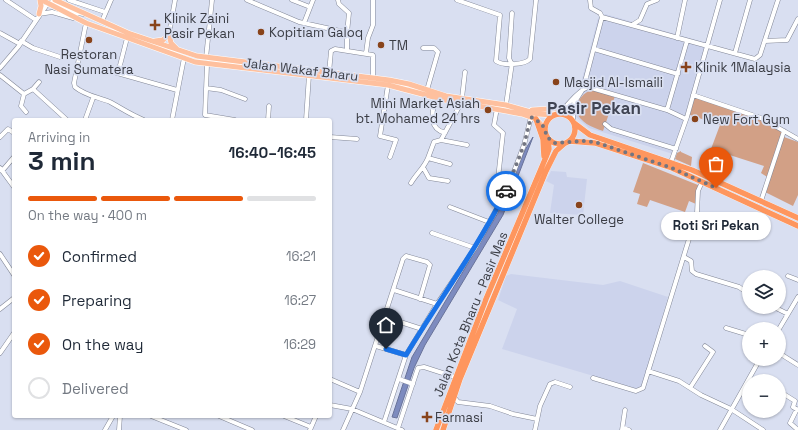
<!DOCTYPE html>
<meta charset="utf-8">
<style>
:root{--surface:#fff;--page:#f6f6f7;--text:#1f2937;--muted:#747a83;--line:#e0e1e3;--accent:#ea580c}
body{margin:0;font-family:"Space Grotesk",sans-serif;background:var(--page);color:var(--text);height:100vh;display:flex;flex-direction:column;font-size:15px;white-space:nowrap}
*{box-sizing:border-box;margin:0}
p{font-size:13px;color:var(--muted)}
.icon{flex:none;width:22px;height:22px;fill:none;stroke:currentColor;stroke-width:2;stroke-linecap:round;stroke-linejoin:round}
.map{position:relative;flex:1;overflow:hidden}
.side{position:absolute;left:12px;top:118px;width:320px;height:300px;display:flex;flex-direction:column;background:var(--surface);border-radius:4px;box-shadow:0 1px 3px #0004}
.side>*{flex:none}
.tools{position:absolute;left:742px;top:270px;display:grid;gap:8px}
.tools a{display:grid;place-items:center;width:44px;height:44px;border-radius:50%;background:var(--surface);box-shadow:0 1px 3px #0004;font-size:20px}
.pin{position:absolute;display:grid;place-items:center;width:34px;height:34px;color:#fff;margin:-41px -17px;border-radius:50% 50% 50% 0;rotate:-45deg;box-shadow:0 0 4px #0007}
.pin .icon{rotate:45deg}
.courier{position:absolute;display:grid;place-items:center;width:40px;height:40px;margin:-20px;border:3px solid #1a73e8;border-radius:50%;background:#fff;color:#222;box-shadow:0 1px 5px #0007}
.bubble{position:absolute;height:28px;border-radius:14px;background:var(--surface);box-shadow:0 1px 3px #0004;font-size:13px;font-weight:700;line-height:28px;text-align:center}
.summary em{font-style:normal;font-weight:700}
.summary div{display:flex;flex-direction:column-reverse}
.summary{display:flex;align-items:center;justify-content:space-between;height:68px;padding:0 16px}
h1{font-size:26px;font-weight:700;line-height:30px}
.bar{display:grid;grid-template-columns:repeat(4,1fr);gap:6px 4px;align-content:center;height:48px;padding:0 16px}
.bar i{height:5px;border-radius:3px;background:var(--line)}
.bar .selected{background:var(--accent)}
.bar p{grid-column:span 4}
ol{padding:0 16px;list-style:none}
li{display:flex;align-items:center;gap:12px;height:44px}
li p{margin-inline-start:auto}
li .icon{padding:4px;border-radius:50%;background:var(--accent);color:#fff;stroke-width:4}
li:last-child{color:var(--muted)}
li i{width:22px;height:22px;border:2px solid var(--line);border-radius:50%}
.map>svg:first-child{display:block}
</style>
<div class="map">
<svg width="798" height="430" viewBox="0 0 798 430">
<rect width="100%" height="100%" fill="#d9dff1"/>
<path fill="#ccd3ec" d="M605,14L707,43L673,154L589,128L568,110L580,87L598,18Z
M551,171L566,172L567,177L587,179L583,215L550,213L554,185L546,181Z
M511,274L603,285L620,281L668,297L641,390L502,349L517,309L498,300L506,276Z"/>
<path fill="#d2a086" d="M593,90L615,96L603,131C591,127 581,123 575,110C578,100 583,92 593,90Z
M693,95L761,118L784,131L769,178L761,173L764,166L711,149L720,125L690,115L689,118Z
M784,137L798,142V195L793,206L765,192Z
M681,151V152L692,157L691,166L675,159L677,153Z
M643,163L698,185L696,204L689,201L685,212L650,200L647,207L637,204L640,194L633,192Z"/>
<path fill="#7d8bbf" stroke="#69739a" d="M533,137L503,215L425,345L414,368L397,418L392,417L412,357L498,213L525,150Z"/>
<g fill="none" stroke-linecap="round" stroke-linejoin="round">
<g stroke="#828797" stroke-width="5">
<path id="minor" d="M6,0L36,20
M69,0L105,12
M247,0L299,22L345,32L347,37V50
M292,0L310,7
M338,0L339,4L349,13L347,33
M457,0L500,15L496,61C503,66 524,65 530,59L536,0
M590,0L591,8L600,13L602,17L755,59L760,55L778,0
M39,14L52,12L73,18
M102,21L111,0
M86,23L74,83L75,87C86,96 98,97 110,102C121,108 131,115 144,120
M304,23L313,0
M632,25L640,20L647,4L657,0
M0,33L20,44
M169,34L175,0
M677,38L685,0
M21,41L33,48L60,57
M765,41L787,40L798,19
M423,48H434L438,52L427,90
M594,49L678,74
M366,53L368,38L373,25V0
M735,53L750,0
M206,58L212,0
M511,63L509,58L512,13
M207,65L205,115L235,120
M0,68L18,47L48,3L52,2L76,13L84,14
M103,69L177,90
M118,73L127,38
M329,73L331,51L335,49L373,55V77
M0,75L24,94L33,89L67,120
M388,85L380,136L396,140L390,157
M206,88L221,90L245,99
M33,89L39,82
M24,94L21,106L26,112
M693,95L761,118L798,139
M435,98C433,111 427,128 445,133
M462,98L465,72
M461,103L441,140L467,145
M506,105L512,63
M497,108L494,125L503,133L496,197L498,208
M667,110L687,41
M558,113C570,105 574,93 588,87L667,110L686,119
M85,120L93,98
M172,120L184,58
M268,120L269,106
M306,120L309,75
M573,120V105L583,89L602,17
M605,124L611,129L676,149
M0,137L8,129L14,133
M330,137L357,139
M441,140L434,142L428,158L450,164
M671,162L687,117L720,0
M0,168L14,187
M424,169L429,178L448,181
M2,171L14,157
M411,183C417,173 424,168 428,158
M761,201L784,131
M450,207L489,222
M432,233L475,248
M0,254L14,275
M684,257L691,261L692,271L696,274L739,287L749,294
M788,276L798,280
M394,290L437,304
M774,307L788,314
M0,309L14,298
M385,317L422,329
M726,328L749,335
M779,329L798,297
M376,346L406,355
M0,353L14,333
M779,353L798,365
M648,371L679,381L701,395L731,409L763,430
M593,378L636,391L643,388L697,213L698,191L702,182
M330,379L360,392
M399,379L413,384
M690,388L713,352L705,346
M779,391L795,401L793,407L798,410
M454,397L458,402L490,406L513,414L537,419
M330,405L352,409L402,430
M797,409L790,423L798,430
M151,416L186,430
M219,416L252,430
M284,416L311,427
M384,422L406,355L437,304L475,248L507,190L524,145L531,117
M398,428L418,368L424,367L455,377
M623,428L629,430
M105,430L113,416
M119,430L120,416
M310,430L316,416
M343,430L360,392L403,259L406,256L427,262L430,265L420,299
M535,430L540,406L550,384L555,382L570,387
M622,430L625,410
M720,430L760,359"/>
</g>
<g stroke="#fff" stroke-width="6">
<path id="major" d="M42,0L86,23L195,62L388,85L445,100L522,114L536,119L544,128
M55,0L128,33L197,56L389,80L409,84L446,96L506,105L538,114L553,115
M39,14L41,6L40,0
M169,34L171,43L177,49
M155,41L163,40L169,34
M532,110L566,108"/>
</g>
<g stroke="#fff" stroke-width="6">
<path id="highway" d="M545 129a15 15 0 1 1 30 0a15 15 0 1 1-30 0Z
M536,119L543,139L544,156
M574,123L590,135L692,170L798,218
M569,141L595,143L672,168L798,226
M436,430L486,299L546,157L549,149L548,138
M443,430L460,379L546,171L556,151L564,144"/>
</g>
<use href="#minor" stroke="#fff" stroke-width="4"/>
<use href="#major" stroke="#fec09e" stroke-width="5"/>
<use href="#highway" stroke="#fe965e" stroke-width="5.5"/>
</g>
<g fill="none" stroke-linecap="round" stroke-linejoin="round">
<path stroke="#727581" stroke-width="4" stroke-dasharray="0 7.2" d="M506,191L524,145L531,117L542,124L548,138L555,143L584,141L595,142L672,168L716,188"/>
<path stroke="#1a73e8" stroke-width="5" d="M386,349L406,355C439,300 477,249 506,191"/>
</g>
<g fill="#88431a" stroke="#d9dff1" stroke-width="1.5">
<path d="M153 19h4v4h4v4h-4v4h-4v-4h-4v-4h4z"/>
<circle cx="261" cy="32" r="4"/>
<circle cx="89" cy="40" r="4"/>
<circle cx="381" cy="45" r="4"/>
<path d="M684 61h4v4h4v4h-4v4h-4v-4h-4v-4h4z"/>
<circle cx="556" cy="82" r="4"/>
<circle cx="488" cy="110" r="4"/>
<circle cx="695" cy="119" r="4"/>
<circle cx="579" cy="205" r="4"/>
<path d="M425 411h4v4h4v4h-4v4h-4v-4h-4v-4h4z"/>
</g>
<g text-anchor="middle" stroke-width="3.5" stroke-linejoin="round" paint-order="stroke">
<g font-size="13" fill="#3a3c44" stroke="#d9dff1" text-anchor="start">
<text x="164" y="23">Klinik Zaini<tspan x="164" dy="15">Pasir Pekan</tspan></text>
<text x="269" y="37">Kopitiam Galoq</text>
<text x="389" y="50">TM</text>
<text x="89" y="59" text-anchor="middle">Restoran<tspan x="89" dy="15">Nasi Sumatera</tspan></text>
<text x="695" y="72">Klinik 1Malaysia</text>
<text x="564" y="87">Masjid Al-Ismaili</text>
<text x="480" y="108" text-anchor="end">Mini Market Asiah<tspan x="480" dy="15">bt. Mohamed 24 hrs</tspan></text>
<text x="703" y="124">New Fort Gym</text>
<text x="579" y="224" text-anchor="middle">Walter College</text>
<text x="435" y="422">Farmasi</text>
</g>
<g font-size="13" fill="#3a3c44" stroke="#d9dff1">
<text transform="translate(301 69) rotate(7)" y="5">Jalan Wakaf Bharu</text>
<text transform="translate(470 314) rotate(-68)" y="5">Jalan Kota Bharu - Pasir Mas</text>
</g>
<g font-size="17" font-weight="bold" fill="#3f4352" stroke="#d9dff1">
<text x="594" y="114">Pasir Pekan</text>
</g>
</g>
</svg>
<div class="tools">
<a><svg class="icon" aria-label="layers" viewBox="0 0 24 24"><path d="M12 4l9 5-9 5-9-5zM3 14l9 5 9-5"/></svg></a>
<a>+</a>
<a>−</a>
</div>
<div class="pin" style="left:716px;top:188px;background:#ea580c"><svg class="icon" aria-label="bag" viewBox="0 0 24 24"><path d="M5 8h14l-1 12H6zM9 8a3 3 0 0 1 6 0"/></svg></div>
<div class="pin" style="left:386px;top:349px;background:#1f2937"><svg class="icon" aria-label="home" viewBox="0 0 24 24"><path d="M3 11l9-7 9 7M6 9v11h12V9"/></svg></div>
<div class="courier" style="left:506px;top:191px"><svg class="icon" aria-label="car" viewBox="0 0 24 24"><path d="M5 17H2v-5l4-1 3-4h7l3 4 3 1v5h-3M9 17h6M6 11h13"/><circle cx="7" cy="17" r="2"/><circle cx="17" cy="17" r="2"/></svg></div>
<div class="bubble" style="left:661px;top:212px;width:110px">Roti Sri Pekan</div>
<section class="side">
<div class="summary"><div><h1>3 min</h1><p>Arriving in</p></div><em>16:40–16:45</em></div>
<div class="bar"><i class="selected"></i><i class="selected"></i><i class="selected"></i><i></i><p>On the way · 400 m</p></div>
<ol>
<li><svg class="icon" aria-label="check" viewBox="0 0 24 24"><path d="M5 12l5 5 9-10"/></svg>Confirmed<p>16:21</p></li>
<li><svg class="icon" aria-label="check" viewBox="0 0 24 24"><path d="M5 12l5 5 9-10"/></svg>Preparing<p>16:27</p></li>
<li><svg class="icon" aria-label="check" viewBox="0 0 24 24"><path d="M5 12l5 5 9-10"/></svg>On the way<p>16:29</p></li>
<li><i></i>Delivered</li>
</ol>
</section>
</div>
